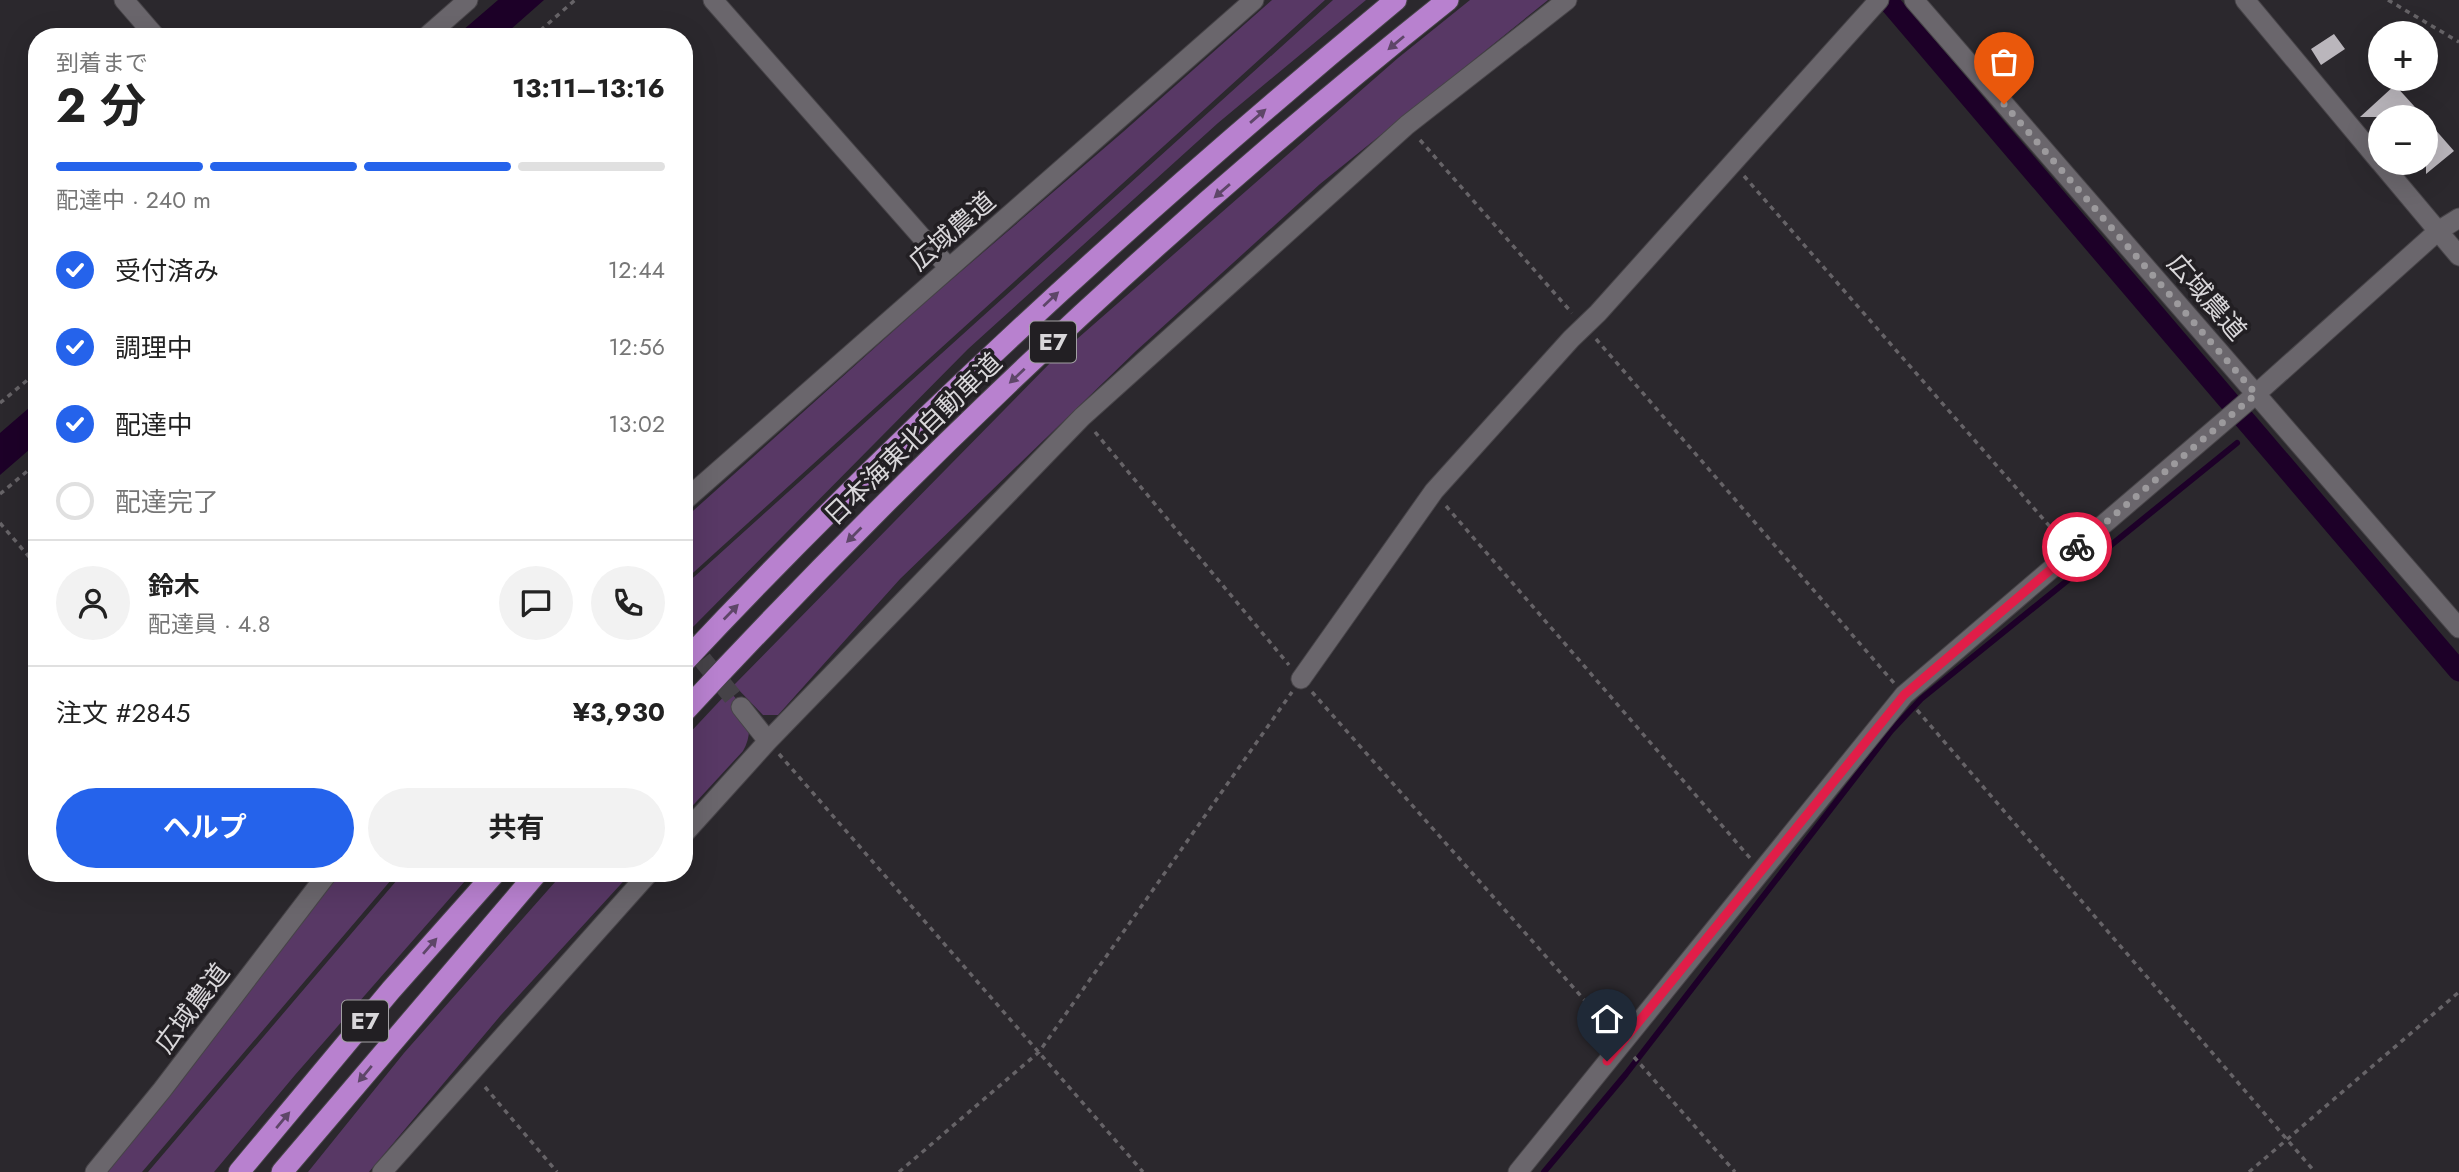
<!DOCTYPE html>
<html lang="ja">
<meta charset="utf-8">
<style>
:root{--surface:#fff;--page:#f2f2f2;--text:#222;--muted:#767676;--line:#e0e0e0;--accent:#2563eb}
body{margin:0;font-family:Jost,"Noto Sans JP",sans-serif;background:var(--page);color:var(--text);height:100vh;display:flex;flex-direction:column;font-size:26px;white-space:nowrap}
*{box-sizing:border-box;margin:0}
p{font-size:23px;color:var(--muted)}
.icon{flex:none;width:38px;height:38px;fill:none;stroke:currentColor;stroke-width:2;stroke-linecap:round;stroke-linejoin:round}
.map{position:relative;flex:1;overflow:hidden}
.drawer{position:absolute;left:28px;top:28px;width:665px;height:854px;display:flex;flex-direction:column;background:var(--surface);border-radius:28px;box-shadow:0 7px 28px #0002}
.drawer>*{flex:none}
.buttons{position:absolute;left:2368px;top:21px;display:grid;gap:14px}
.buttons a{display:grid;place-items:center;width:70px;height:70px;border-radius:50%;background:var(--surface);box-shadow:0 7px 28px #0002;font-size:35px}
.pin{position:absolute;display:grid;place-items:center;width:60px;height:60px;color:#fff;margin:-72px -30px;border-radius:50% 50% 50% 0;rotate:-45deg;box-shadow:0 0 7px #0007}
.pin .icon{rotate:45deg}
.courier{position:absolute;display:grid;place-items:center;width:70px;height:70px;margin:-35px;border:5px solid #e11d48;border-radius:50%;background:#fff;color:#222;box-shadow:0 2px 9px #0007}
.overview em{font-style:normal;font-weight:700}
.overview div{display:flex;flex-direction:column-reverse}
.overview{display:flex;align-items:center;justify-content:space-between;height:119px;padding:0 28px}
h1{font-size:46px;font-weight:700;line-height:52px}
.bar{display:grid;grid-template-columns:repeat(4,1fr);gap:10px 7px;align-content:center;height:84px;padding:0 28px}
.bar i{height:9px;border-radius:5px;background:var(--line)}
.bar .on{background:var(--accent)}
.bar p{grid-column:span 4}
.line{display:flex;align-items:center;gap:18px;padding:0 28px;border-top:2px solid var(--line)}
.line div{flex:1}
.round{display:grid;place-items:center;flex:none;width:74px;height:74px;border-radius:37px;background:var(--page)}
ol{padding:0 28px;list-style:none}
li{display:flex;align-items:center;gap:21px;height:77px}
li p{margin-inline-start:auto}
li .icon{padding:7px;border-radius:50%;background:var(--accent);color:#fff;stroke-width:4}
li:last-child{color:var(--muted)}
li i{width:38px;height:38px;border:4px solid var(--line);border-radius:50%}
.cta{display:flex;gap:14px;margin-top:auto;padding:14px 28px}
.cta a{flex:1;height:80px;border-radius:42px;background:var(--accent);color:#fff;font-size:28px;font-weight:700;line-height:80px;text-align:center}
.cta a+a{background:var(--page);color:var(--text)}
.map>svg:first-child{display:block}
</style>
<div class="map">
<svg width="2459" height="1172" viewBox="0 0 2459 1172">
<rect width="100%" height="100%" fill="#2b282d"/>
<path fill="#583865" d="M1272,0H1325L684,581V519L929,299L1123,132Z
M1333,0H1366L1218,123L968,349L688,632L684,628V586Z
M1470,0H1548L1320,184L1136,351L900,579L778,715H763L734,685L1053,360L1398,58Z
M729,691C746,707 756,729 743,751L684,815V739Z
M336,873H397L142,1172H108Z
M403,873H472L295,1075L214,1172H148Z
M563,873H631L501,1015L369,1172H308L404,1053Z"/>
<path fill="#1d0028" d="M498,0H544L502,37H455Z
M37,401V443L0,475V433Z"/>
<g fill="none" stroke-linecap="round" stroke-linejoin="round">
<path stroke="#1d0028" stroke-width="6" d="M1544,1172L1626,1074L1891,731L1921,699L2237,443"/>
<path stroke="#1d0028" stroke-width="21" d="M1887,0L2459,671"/>
</g>
<path fill="#bab6bc" d="M2334,34L2345,49L2321,65L2311,49Z
M2395,85L2424,117H2360Z
M2426,119L2454,151L2426,174Z"/>
<g fill="none" stroke-linecap="round" stroke-linejoin="round">
<path stroke="#454247" stroke-width="19" stroke-dasharray="19 10" stroke-linecap="butt" d="M684,637L741,707"/>
<g stroke="#474448" stroke-width="21">
<path id="minor" d="M124,0L156,37
M713,0L949,268
M1914,0L2459,628
M2245,0L2380,162
M426,37L468,0
M2381,163L2459,256
M684,501L1254,0
M1301,679L1434,491L1571,339L1598,313L1879,0
M741,707L768,741
M684,834L768,741L1082,417L1407,125L1567,0
M95,1172L162,1090L328,873
M382,1172L649,873
M1518,1172L1904,695L2256,394L2438,231L2459,218"/>
</g>
<g stroke="#474448" stroke-width="23">
<path id="highway" d="M684,662C906,425 1146,207 1396,0
M684,712C920,458 1176,216 1448,0
M239,1172L391,990L495,873
M282,1172L537,873"/>
</g>
<path stroke="#666367" stroke-width="3.5" stroke-dasharray="5 5" stroke-linecap="butt" d="M2388,0L2459,42
M533,37L575,0
M1420,140L1572,313
M1744,176L2059,537
M1596,339L1894,683
M0,403L37,372
M1095,432L1289,665
M0,494L37,463
M1446,506L1750,858
M0,523L37,566
M1312,692L1611,1030
M1917,710L2315,1172
M779,754L1143,1172
M1634,1057L1735,1172
M485,1087L557,1172
M899,1172L1039,1052L1292,692
M2249,1172L2459,992"/>
<use href="#minor" stroke="#6a666c" stroke-width="19"/>
<use href="#highway" stroke="#b881cf" stroke-width="21"/>
</g>
<defs><path id="oneway-solid" d="M-6-.8H1V-3.2L6.5 0L1 3.2V.8H-6Z" transform="scale(1.75)"/></defs>
<g fill="#5e4668">
<use href="#oneway-solid" transform="translate(1396 43) rotate(140)"/>
<use href="#oneway-solid" transform="translate(1258 116) rotate(-41)"/>
<use href="#oneway-solid" transform="translate(1222 191) rotate(139)"/>
<use href="#oneway-solid" transform="translate(1051 299) rotate(-43)"/>
<use href="#oneway-solid" transform="translate(1017 376) rotate(137)"/>
<use href="#oneway-solid" transform="translate(854 535) rotate(135)"/>
<use href="#oneway-solid" transform="translate(731 612) rotate(-46)"/>
<use href="#oneway-solid" transform="translate(430 946) rotate(-49)"/>
<use href="#oneway-solid" transform="translate(365 1074) rotate(130)"/>
<use href="#oneway-solid" transform="translate(283 1120) rotate(-50)"/>
</g>
<g fill="none" stroke-linecap="round" stroke-linejoin="round">
<path stroke="#9c9a9d" stroke-width="7" stroke-dasharray="0 12.6" d="M2004,104L2256,394L2077,547"/>
<path stroke="#e11d48" stroke-width="9" d="M1607,1061L1904,695L2077,547"/>
</g>
<g text-anchor="middle" stroke-width="7" stroke-linejoin="round" paint-order="stroke">
<g fill="#221f23" stroke="#a2a0a3" stroke-width="2">
<rect x="1030" y="321.5" width="46" height="41" rx="5"/>
<rect x="342" y="1000.5" width="46" height="41" rx="5"/>
</g>
<g font-size="24" font-weight="bold" fill="#d9d7da">
<text x="1053" y="350">E7</text>
<text x="365" y="1029">E7</text>
</g>
<g font-size="26" fill="#d9d7da" stroke="#221f23">
<text transform="translate(952 231) rotate(-41)" y="9">広域農道</text>
<text transform="translate(2207 297) rotate(49)" y="9">広域農道</text>
<text transform="translate(913 439) rotate(-44)" y="9">日本海東北自動車道</text>
<text transform="translate(192 1008) rotate(-53)" y="9">広域農道</text>
</g>
</g>
</svg>
<div class="buttons">
<a>+</a>
<a>−</a>
</div>
<div class="pin" style="left:2004px;top:104px;background:#ea580c"><svg class="icon" aria-label="bag" viewBox="0 0 24 24"><path d="M5 8h14l-1 12H6zM9 8a3 3 0 0 1 6 0"/></svg></div>
<div class="pin" style="left:1607px;top:1061px;background:#1f2937"><svg class="icon" aria-label="home" viewBox="0 0 24 24"><path d="M3 11l9-7 9 7M6 9v11h12V9"/></svg></div>
<div class="courier" style="left:2077px;top:547px"><svg class="icon" aria-label="bike" viewBox="0 0 24 24"><circle cx="6" cy="16" r="4"/><circle cx="18" cy="16" r="4"/><path d="M6 16l4-8h5l3 8M10 8l3 8H6M13 5h3"/></svg></div>
<section class="drawer">
<div class="overview"><div><h1>2 分</h1><p>到着まで</p></div><em>13:11–13:16</em></div>
<div class="bar"><i class="on"></i><i class="on"></i><i class="on"></i><i></i><p>配達中 · 240 m</p></div>
<ol>
<li><svg class="icon" aria-label="check" viewBox="0 0 24 24"><path d="M5 12l5 5 9-10"/></svg>受付済み<p>12:44</p></li>
<li><svg class="icon" aria-label="check" viewBox="0 0 24 24"><path d="M5 12l5 5 9-10"/></svg>調理中<p>12:56</p></li>
<li><svg class="icon" aria-label="check" viewBox="0 0 24 24"><path d="M5 12l5 5 9-10"/></svg>配達中<p>13:02</p></li>
<li><i></i>配達完了</li>
</ol>
<div class="line" style="height:126px"><a class="round"><svg class="icon" aria-label="person" viewBox="0 0 24 24"><circle cx="12" cy="8" r="4"/><path d="M4 21q1-7 8-7t8 7"/></svg></a><div><b>鈴木</b><p>配達員 · 4.8</p></div><a class="round"><svg class="icon" aria-label="chat" viewBox="0 0 24 24"><path d="M4 5h16v11H9l-5 4z"/></svg></a><a class="round"><svg class="icon" aria-label="phone" viewBox="0 0 24 24"><path d="M5 4h4l2 5-3 2q2 4 5 5l2-3 5 2v4C11 20 4 13 5 4z"/></svg></a></div>
<div class="line" style="height:91px"><div>注文 #2845</div><b>¥3,930</b></div>
<div class="cta"><a>ヘルプ</a><a>共有</a></div>
</section>
</div>
